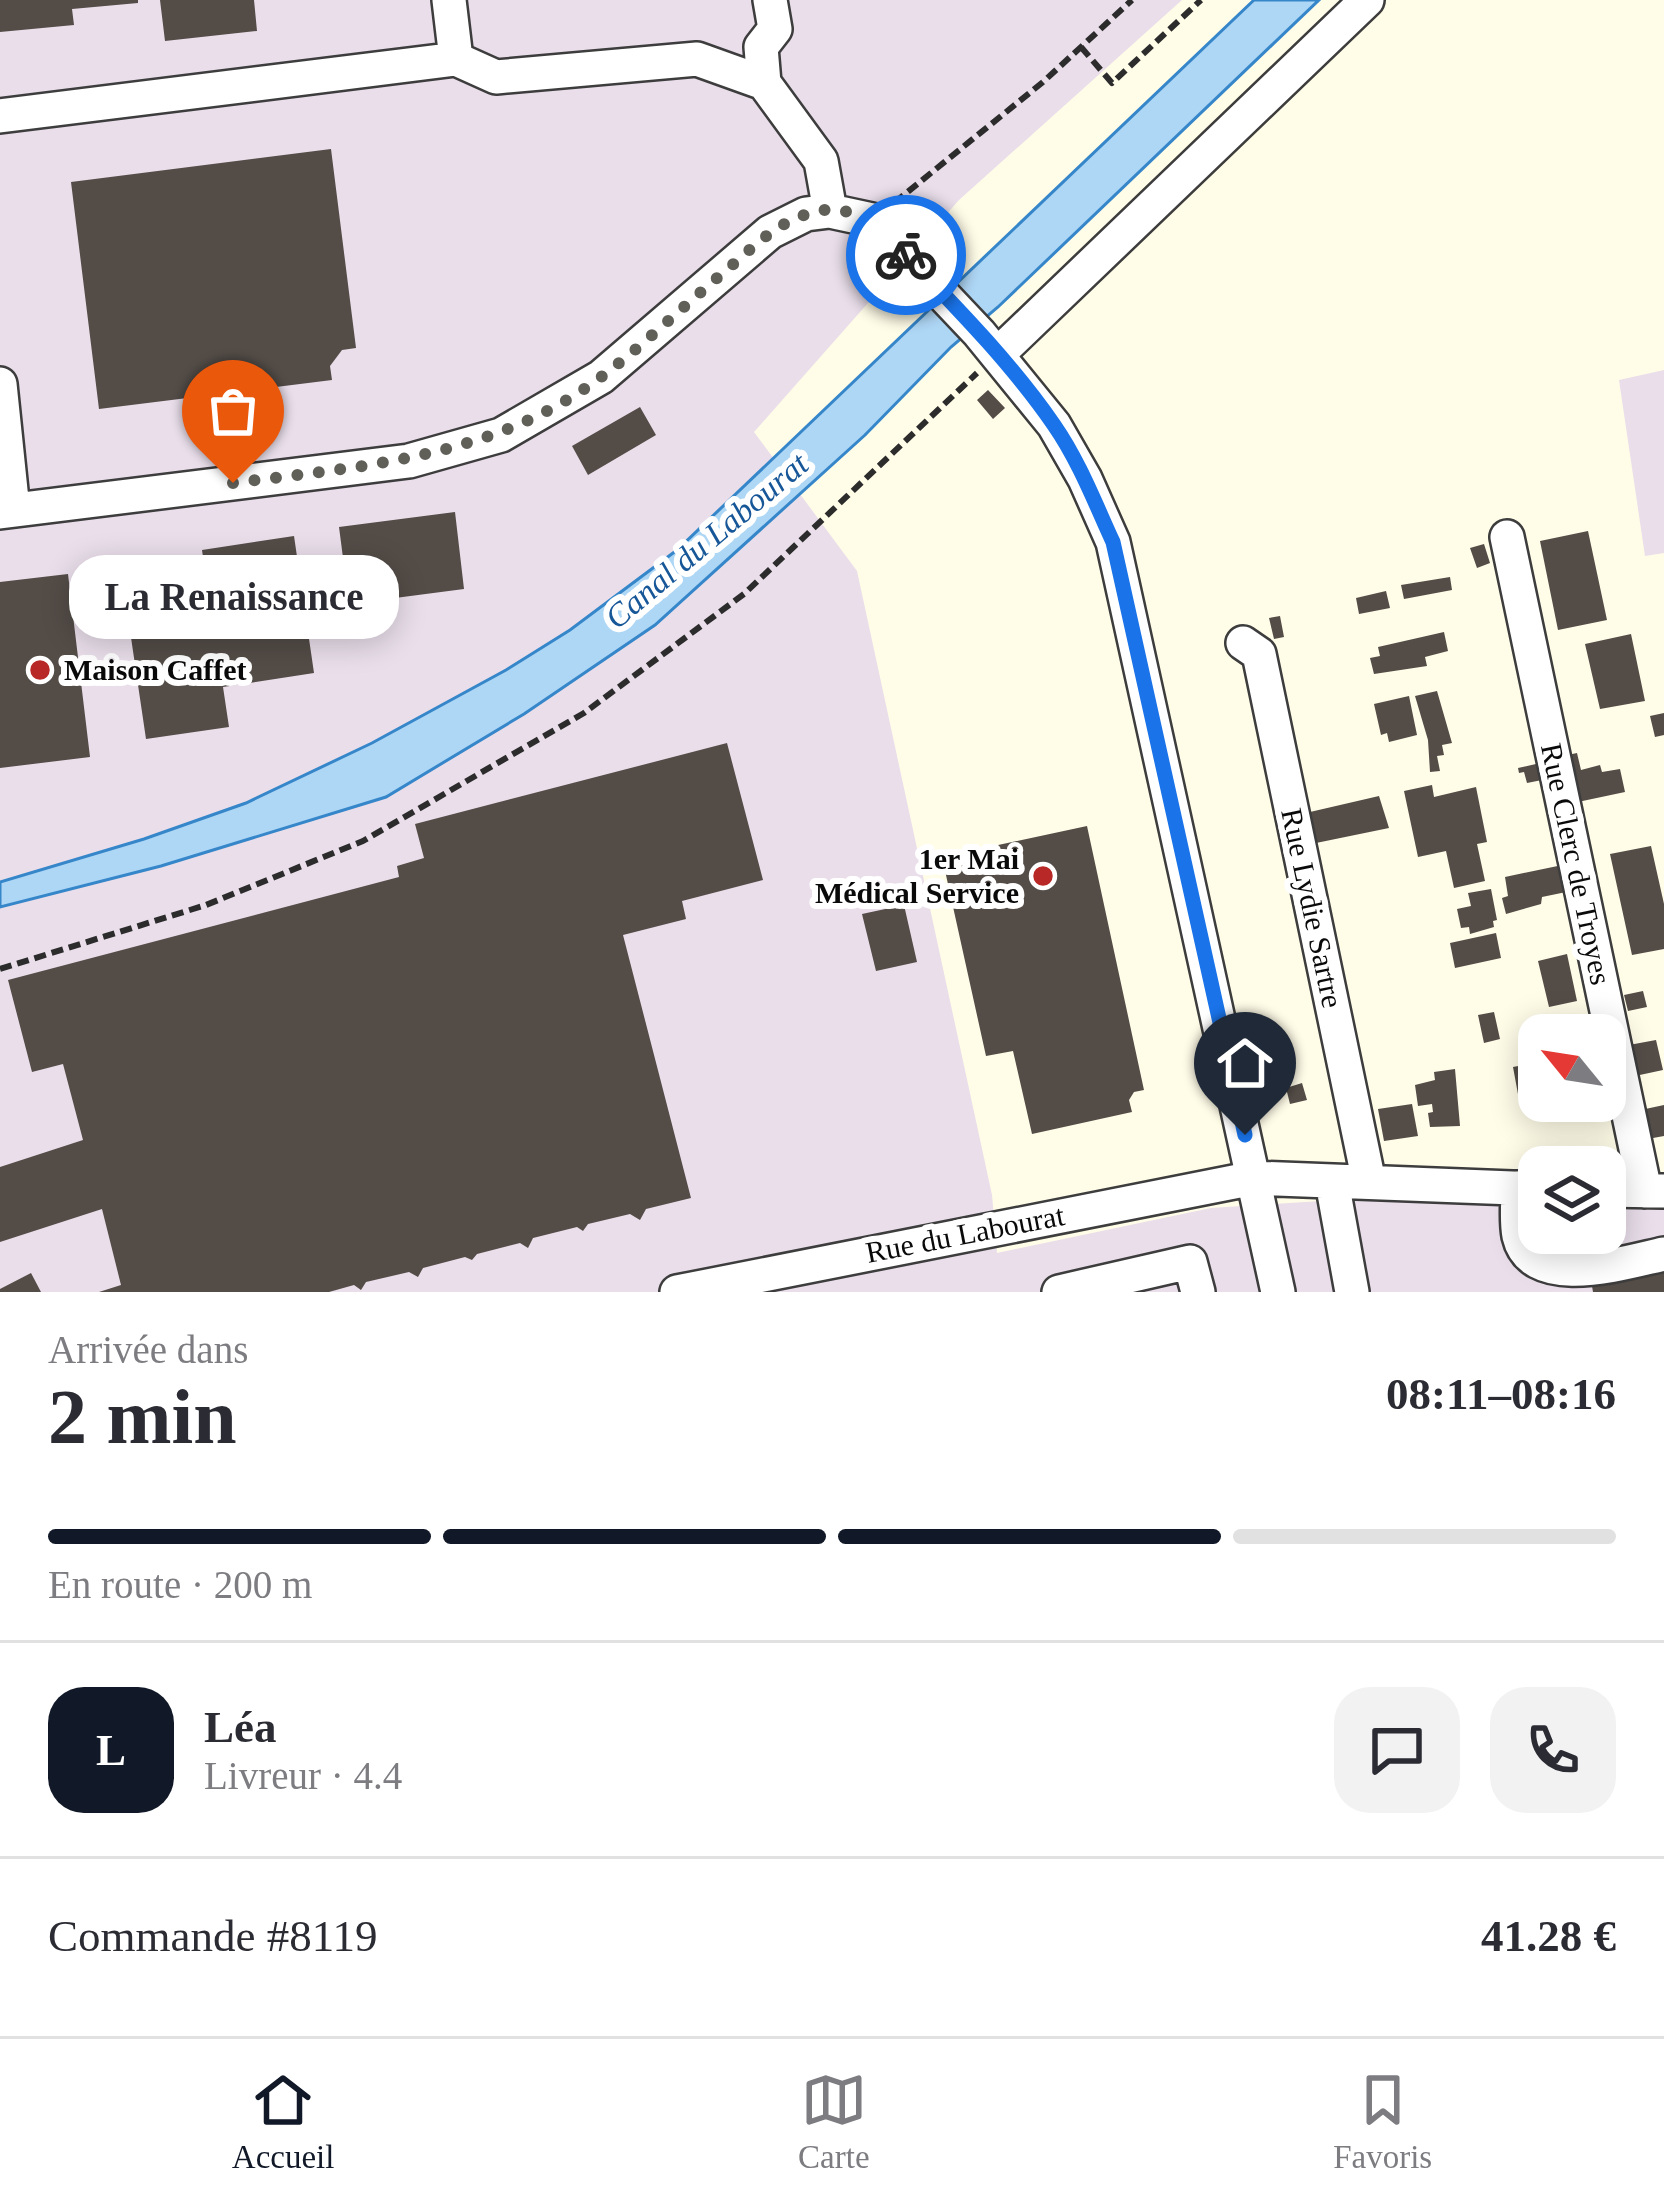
<!DOCTYPE html>
<html lang="fr">
<meta charset="utf-8">
<style>
:root{--surface:#fff;--page:#f2f2f3;--text:#2b2b33;--muted:#7c7c81;--line:#e1e1e2;--accent:#111827}
body{margin:0;font-family:Georgia,serif;background:var(--page);color:var(--text);height:100vh;display:flex;flex-direction:column;font-size:45px;white-space:nowrap}
*{box-sizing:border-box;margin:0}
p{font-size:39px;color:var(--muted)}
.icon{flex:none;width:66px;height:66px;fill:none;stroke:currentColor;stroke-width:2;stroke-linecap:round;stroke-linejoin:round}
.map{position:relative;height:1292px;overflow:hidden}
.side{display:flex;flex-direction:column;background:var(--surface);flex:1}
.side>*{flex:none}
.needle{width:78px;rotate:300deg}
.buttons{position:absolute;left:1518px;top:1014px;display:grid;gap:24px}
.buttons a{display:grid;place-items:center;width:108px;height:108px;border-radius:24px;background:var(--surface);box-shadow:0 6px 30px #0003;font-size:60px}
.pin{position:absolute;display:grid;place-items:center;width:102px;height:102px;color:#fff;margin:-123px -51px;border-radius:50% 50% 50% 0;rotate:-45deg;box-shadow:0 0 12px #0007}
.pin .icon{rotate:45deg}
.courier{position:absolute;display:grid;place-items:center;width:120px;height:120px;margin:-60px;border:9px solid #1a73e8;border-radius:50%;background:#fff;color:#222;box-shadow:0 3px 15px #0007}
.bubble{position:absolute;height:84px;border-radius:36px;background:var(--surface);box-shadow:0 6px 30px #0003;font-size:39px;font-weight:800;line-height:84px;text-align:center}
.head em{font-style:normal;font-weight:800}
.head div{display:flex;flex-direction:column-reverse}
.head{display:flex;align-items:center;justify-content:space-between;height:204px;padding:0 48px}
h1{font-size:78px;font-weight:800;line-height:90px}
.bar{display:grid;grid-template-columns:repeat(4,1fr);gap:18px 12px;align-content:center;height:144px;padding:0 48px}
.bar i{height:15px;border-radius:9px;background:var(--line)}
.bar .current{background:var(--accent)}
.bar p{grid-column:span 4}
.line{display:flex;align-items:center;gap:30px;padding:0 48px;border-top:3px solid var(--line)}
.line div{flex:1}
.round{display:grid;place-items:center;flex:none;width:126px;height:126px;border-radius:36px;background:var(--page)}
.menu{display:flex;justify-content:space-around;align-items:center;height:168px;border-top:3px solid var(--line);background:var(--surface);font-size:33px;color:var(--muted)}
.menu a{display:grid;justify-items:center;gap:6px}
.menu .current{color:var(--accent)}
.map>svg:first-child{display:block}
</style>
<div class="map">
<svg width="1664" height="1292" viewBox="0 0 1664 1292">
<rect width="100%" height="100%" fill="#fffce8"/>
<path fill="#e9deea" d="M0,0H1182L959,200L754,432L857,571L992,1195L997,1253L1211,1208L1352,1199L1539,1205V1233H1605V1208L1664,1210V1292H0Z
M1664,370V553L1645,556L1619,380Z"/>
<path fill="#aed6f5" stroke="#3686ca" stroke-width="3" d="M1254,0H1319L998,307L951,347L865,435L655,625L524,714L386,797L161,866L0,907V882L144,839L246,803L372,743L506,670L570,630L677,550Z"/>
<path fill="#534c47" d="M0,0H138V3L72,9L74,25L0,32Z
M160,0H254L257,31L165,41Z
M331,149L356,348L342,350L330,366L332,380L99,409L71,182Z
M988,390L1005,408L993,419L977,400Z
M640,407L656,435L588,475L572,446Z
M455,512L464,589L349,604L339,527Z
M1588,531L1607,620L1558,630L1540,541Z
M294,536L314,673L223,687L229,727L146,739L129,624L211,612L202,550Z
M1484,544L1490,563L1477,568L1470,548Z
M68,574L90,757L0,768V582Z
M1450,577L1452,590L1404,599L1401,585Z
M1386,591L1390,608L1359,614L1356,598Z
M1280,616L1284,637L1274,639L1269,618Z
M1444,632L1448,651L1425,657L1427,666L1374,674L1370,658L1380,656L1378,647Z
M1631,634L1645,701L1600,709L1585,644Z
M1437,691L1452,743L1442,745L1444,755L1437,756L1440,771L1430,772L1428,740L1415,696Z
M1409,696L1417,735L1389,742L1387,733L1381,735L1374,704Z
M1664,713V735L1655,737L1650,716Z
M727,743L763,880L682,901L686,919L623,935L691,1198L646,1209L640,1220L630,1214L588,1224L583,1231L577,1227L533,1238L528,1248L520,1243L477,1254L472,1260L465,1257L423,1268L418,1277L409,1272L366,1282L361,1290L354,1285L329,1292H99L121,1285L102,1209L0,1242V1167L83,1140L63,1064L32,1072L8,980L399,877L397,866L424,858L415,824Z
M1577,753L1581,770L1600,765L1602,772L1620,769L1625,792L1573,803L1563,756Z
M1549,761L1552,778L1527,783L1524,772L1519,773L1518,768Z
M1432,785L1434,797L1476,787L1487,842L1477,844L1485,881L1454,888L1446,851L1418,857L1404,791Z
M1379,796L1389,828L1316,843L1310,812Z
M1087,826L1144,1090L1134,1092L1129,1100L1132,1112L1032,1134L1013,1051L986,1056L942,857Z
M1651,846L1664,904V949L1632,955L1610,854Z
M1572,863L1571,891L1542,897L1541,904L1506,914L1502,898L1508,896L1505,877Z
M1491,889L1497,920L1493,921L1494,927L1470,934L1469,927L1461,928L1457,909L1471,906L1468,893Z
M904,905L917,962L876,971L862,914Z
M1496,933L1501,958L1455,968L1450,943Z
M1567,954L1577,1001L1549,1007L1538,961Z
M1643,991L1647,1007L1628,1011L1624,995Z
M1494,1012L1500,1039L1484,1043L1478,1015Z
M1656,1040L1663,1070L1635,1076L1629,1045Z
M1539,1062V1102L1520,1105L1513,1067Z
M1455,1069L1460,1126L1430,1127L1428,1113L1433,1112L1432,1104L1418,1106L1415,1085L1435,1080L1434,1072Z
M1302,1083L1307,1100L1290,1104L1286,1088Z
M1412,1104L1418,1136L1384,1141L1378,1109Z
M1664,1105V1136L1642,1140L1636,1111Z
M1664,1270V1292H1593L1592,1286Z
M31,1273L41,1292H0V1289Z"/>
<g fill="none" stroke-linecap="round" stroke-linejoin="round">
<g stroke="#3d3d3d" stroke-width="38">
<path id="minor" d="M449,0L456,59
M770,0L775,29L761,47L764,83L821,161L830,211
M0,116L456,59L496,77L697,59L764,83
M997,355L1367,0
M0,384L13,510
M0,512L409,461L501,435L601,377L770,232L806,214L830,211L872,220L979,333L1054,425L1085,479L1113,542L1278,1292
M1507,537L1645,1191
M1243,643L1259,654L1369,1182
M1332,1182L1352,1292
M1518,1188C1518,1203 1516,1221 1519,1236C1532,1292 1626,1262 1664,1254
M1605,1190L1663,1191
M677,1292L1254,1178L1539,1189
M1059,1292L1190,1262L1198,1292"/>
</g>
<path stroke="#2c2c2c" stroke-width="6" stroke-dasharray="12 6" stroke-linecap="butt" d="M1081,47L1112,83L1201,0
M894,203L1043,82L1132,0
M0,969L206,905L363,841L584,713L744,594L977,373"/>
<use href="#minor" stroke="#fff" stroke-width="33"/>
</g>
<g fill="none" stroke-linecap="round" stroke-linejoin="round">
<path stroke="#605f58" stroke-width="12" stroke-dasharray="0 21.6" d="M233,483C364,466 496,458 605,374C648,341 688,302 730,267C753,247 775,225 804,215C850,198 877,225 906,255"/>
<path stroke="#1a73e8" stroke-width="15" d="M906,255C958,309 1012,364 1054,425C1079,461 1095,503 1113,542L1245,1135"/>
</g>
<g fill="#b72826" stroke="#fff" stroke-width="4.5">
<circle cx="40" cy="670" r="12"/>
<circle cx="1043" cy="876" r="12"/>
</g>
<g text-anchor="middle" stroke-width="12" stroke-linejoin="round" paint-order="stroke">
<g font-size="30" font-weight="bold" fill="#0a0a0a" stroke="#fff" text-anchor="start">
<text x="64" y="680">Maison Caffet</text>
<text x="1019" y="869" text-anchor="end">1er Mai<tspan x="1019" dy="34">Médical Service</tspan></text>
</g>
<g font-size="30" fill="#0a0a0a" stroke="#fff">
<text transform="translate(1576 864) rotate(78)" y="10">Rue Clerc de Troyes</text>
<text transform="translate(1312 908) rotate(78)" y="10">Rue Lydie Sartre</text>
<text transform="translate(965 1234) rotate(-11)" y="10">Rue du Labourat</text>
</g>
<g font-size="33" font-style="italic" fill="#175798" stroke="#fff">
<text transform="translate(706 540) rotate(-40)" y="12">Canal du Labourat</text>
</g>
</g>
</svg>
<div class="buttons">
<a><svg class="needle" viewBox="-14 -14 28 28"><path d="M0-13l5 13h-10z" fill="#e53935"/><path d="M0 13l5-13h-10z" fill="#7c7c81"/></svg></a>
<a><svg class="icon" aria-label="layers" viewBox="0 0 24 24"><path d="M12 4l9 5-9 5-9-5zM3 14l9 5 9-5"/></svg></a>
</div>
<div class="pin" style="left:233px;top:483px;background:#ea580c"><svg class="icon" aria-label="bag" viewBox="0 0 24 24"><path d="M5 8h14l-1 12H6zM9 8a3 3 0 0 1 6 0"/></svg></div>
<div class="pin" style="left:1245px;top:1135px;background:#1f2937"><svg class="icon" aria-label="home" viewBox="0 0 24 24"><path d="M3 11l9-7 9 7M6 9v11h12V9"/></svg></div>
<div class="courier" style="left:906px;top:255px"><svg class="icon" aria-label="bike" viewBox="0 0 24 24"><circle cx="6" cy="16" r="4"/><circle cx="18" cy="16" r="4"/><path d="M6 16l4-8h5l3 8M10 8l3 8H6M13 5h3"/></svg></div>
<div class="bubble" style="left:69px;top:555px;width:330px">La Renaissance</div>
</div>
<section class="side">
<div class="head"><div><h1>2 min</h1><p>Arrivée dans</p></div><em>08:11–08:16</em></div>
<div class="bar"><i class="current"></i><i class="current"></i><i class="current"></i><i></i><p>En route · 200 m</p></div>
<div class="line" style="height:216px"><b class="round" style="background:var(--accent);color:#fff">L</b><div><b>Léa</b><p>Livreur · 4.4</p></div><a class="round"><svg class="icon" aria-label="chat" viewBox="0 0 24 24"><path d="M4 5h16v11H9l-5 4z"/></svg></a><a class="round"><svg class="icon" aria-label="phone" viewBox="0 0 24 24"><path d="M5 4h4l2 5-3 2q2 4 5 5l2-3 5 2v4C11 20 4 13 5 4z"/></svg></a></div>
<div class="line" style="height:156px"><div>Commande #8119</div><b>41.28 €</b></div>
</section>
<nav class="menu">
<a class="current"><svg class="icon" aria-label="home" viewBox="0 0 24 24"><path d="M3 11l9-7 9 7M6 9v11h12V9"/></svg>Accueil</a>
<a><svg class="icon" aria-label="map" viewBox="0 0 24 24"><path d="M3 6l6-2 6 2 6-2v14l-6 2-6-2-6 2zM9 4v14M15 6v14"/></svg>Carte</a>
<a><svg class="icon" aria-label="saved" viewBox="0 0 24 24"><path d="M7 4h10v16l-5-4-5 4z"/></svg>Favoris</a>
</nav>
